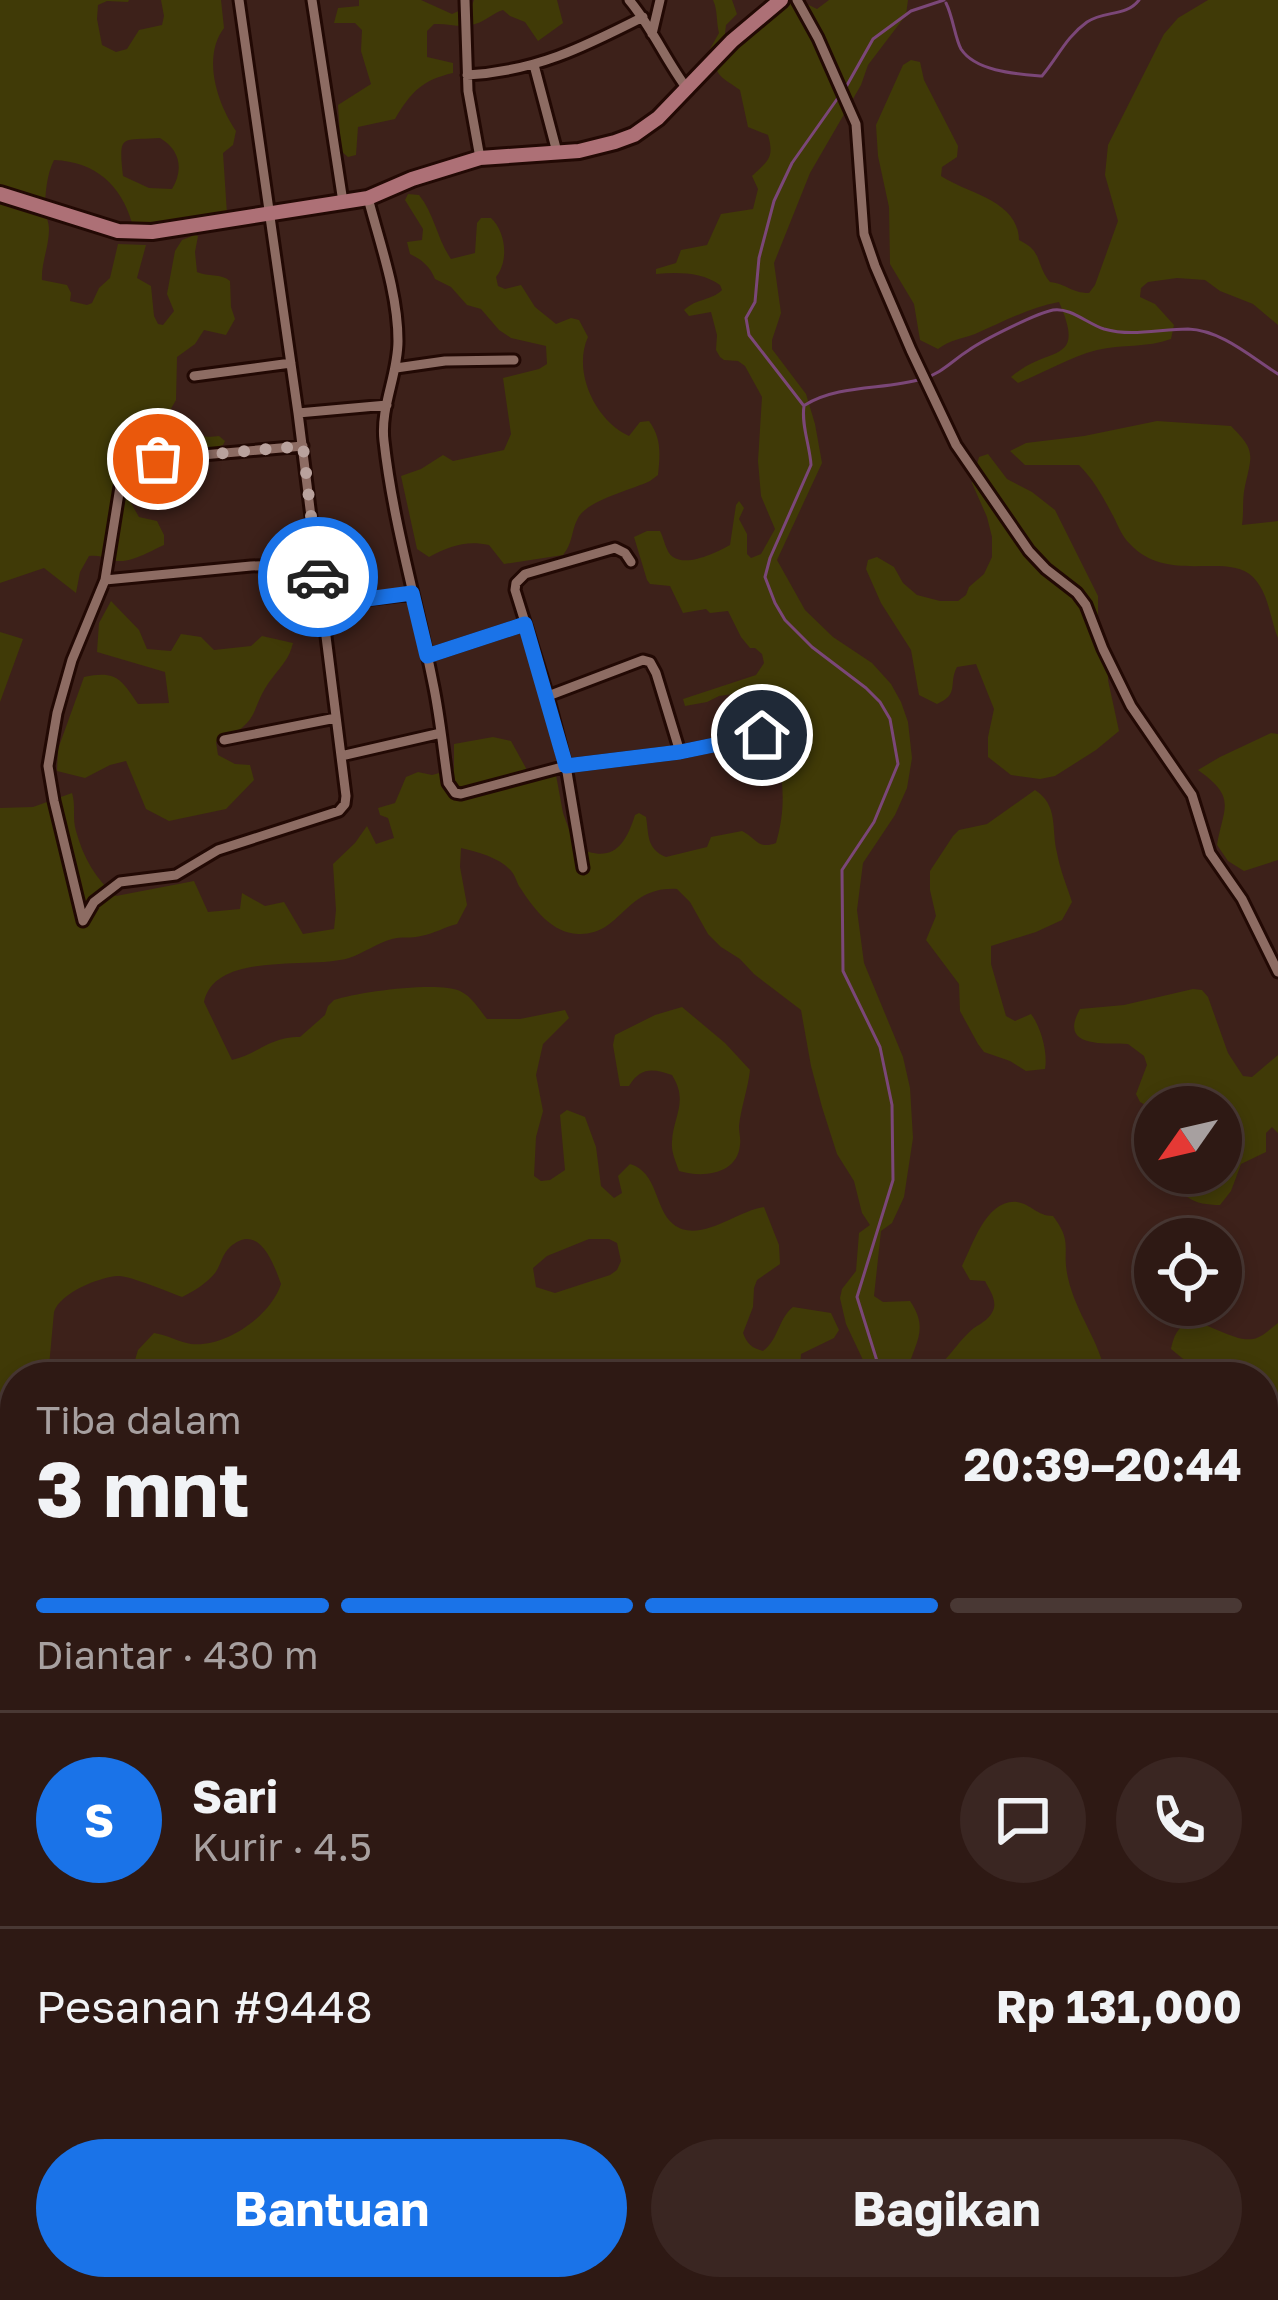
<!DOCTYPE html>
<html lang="id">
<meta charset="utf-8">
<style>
:root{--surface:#2e1914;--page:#3a2622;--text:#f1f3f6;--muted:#a7a0a0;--line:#493834;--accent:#1a73e8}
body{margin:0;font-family:"Golos Text",sans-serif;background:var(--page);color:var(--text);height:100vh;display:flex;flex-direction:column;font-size:45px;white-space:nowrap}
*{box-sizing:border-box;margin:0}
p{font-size:39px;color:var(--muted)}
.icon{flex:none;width:66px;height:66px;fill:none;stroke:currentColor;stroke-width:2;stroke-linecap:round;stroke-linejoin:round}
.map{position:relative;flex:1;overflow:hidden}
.panel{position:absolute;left:0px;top:1362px;width:1278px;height:939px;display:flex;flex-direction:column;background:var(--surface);border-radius:48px 48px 0 0;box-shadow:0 6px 18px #0003,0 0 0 3px var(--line)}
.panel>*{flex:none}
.needle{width:78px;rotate:236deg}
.tools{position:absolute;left:1134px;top:1086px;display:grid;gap:24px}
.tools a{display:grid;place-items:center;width:108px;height:108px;border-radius:50%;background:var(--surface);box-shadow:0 6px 18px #0003,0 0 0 3px var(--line);font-size:60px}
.pin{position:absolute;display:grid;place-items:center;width:102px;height:102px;color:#fff;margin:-51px;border:6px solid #fff;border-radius:50%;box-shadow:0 3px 12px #0007}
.courier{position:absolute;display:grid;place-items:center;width:120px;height:120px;margin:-60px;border:9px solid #1a73e8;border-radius:50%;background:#fff;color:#222;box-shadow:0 3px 15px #0007}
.summary em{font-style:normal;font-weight:700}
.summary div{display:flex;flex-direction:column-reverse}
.summary{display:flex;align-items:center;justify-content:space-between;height:204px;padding:0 36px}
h1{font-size:78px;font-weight:700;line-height:90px}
.bar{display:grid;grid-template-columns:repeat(4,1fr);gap:18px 12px;align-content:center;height:144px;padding:0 36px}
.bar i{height:15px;border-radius:9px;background:var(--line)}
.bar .on{background:var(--accent)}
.bar p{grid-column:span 4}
.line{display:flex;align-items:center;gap:30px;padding:0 36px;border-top:3px solid var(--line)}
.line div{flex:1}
.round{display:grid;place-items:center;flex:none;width:126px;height:126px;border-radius:63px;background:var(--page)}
.primary-button{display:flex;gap:24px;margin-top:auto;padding:24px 36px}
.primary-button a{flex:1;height:138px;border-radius:72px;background:var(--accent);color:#fff;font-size:48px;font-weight:700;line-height:138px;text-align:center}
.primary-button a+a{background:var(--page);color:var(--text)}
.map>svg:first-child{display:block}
</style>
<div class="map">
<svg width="1278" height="2300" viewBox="0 0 1278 2300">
<rect width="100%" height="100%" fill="#3d211a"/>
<path fill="#403a07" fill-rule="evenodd" d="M0,0H129L128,2L107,1L98,5L97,19L102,45L116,52L127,49L139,30L162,25L164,16L161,0H221L224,28C202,57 217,103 236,131L233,145L223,153L227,214L143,227L132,223C121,185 96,162 54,160C47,174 45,193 45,210C46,216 49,223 49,229C49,247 41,263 42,280L67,285L71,293L70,301L87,305L92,303L99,288L110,278L118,244L146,245L137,278L151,286L154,316L158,324L163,325L174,311L167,294L175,251L182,240L195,235L198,236L195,252L197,272C208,277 221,273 230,281L231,307L235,319L226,335L204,330L195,344L177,357L176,400L169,412C178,429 199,440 219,436L225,441L223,445L171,461L137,466L125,474L127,496L139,517L157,521L164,535V545C153,550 134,561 121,561C107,562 105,554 89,556L80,572L76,593L44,568L0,583ZM160,138C180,150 184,169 172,189L149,188L123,176C118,132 122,141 160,138Z
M359,0H421L452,14L472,5L474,0H557L563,23L538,41L525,22L510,16L503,10C493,13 486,21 475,24C461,29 449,23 434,24L427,31V57L453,63V73C422,80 411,92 395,119L358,127L356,155L348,157L341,151L338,105L371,84L361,51L362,30L355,23H334L338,8L359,6Z
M713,0H732L737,14L726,25L725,33L729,38L774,0H788L792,6L807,4L817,9L829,0H908L906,15L868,65L861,85L810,173L774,263L781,313L772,340V349L806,394L815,424L822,463L777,560L805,610L833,637L872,663L891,684L901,702L908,722L912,758L907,788L895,815L863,863L857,910L864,963L903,1057L910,1088L913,1138L904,1197L892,1223L881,1231L874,1296L883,1302L910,1301C930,1330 914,1343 907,1372C915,1376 917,1378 925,1375C946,1366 957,1341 974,1328C982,1323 991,1318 994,1308C996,1298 989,1289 985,1281L970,1280L962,1266C973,1245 986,1199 1017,1202C1031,1204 1037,1216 1053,1216C1074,1244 1061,1248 1068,1278C1076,1314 1100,1341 1106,1377H871L846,1324L840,1298L842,1289L856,1271L859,1233L870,1225L862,1213L854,1181L837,1154L822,1107L811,1066L801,1010L754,974L740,959L721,947L708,934L690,902L677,889C624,886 622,936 578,934C552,933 534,909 521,889C517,884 516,877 512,872C501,858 478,852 461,848L460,867L467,905L457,924C445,927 433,934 421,936C411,939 401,936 392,939C377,943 364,953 349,958C310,970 215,950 204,1002L232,1060C260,1053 269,1037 300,1037L325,1015L328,1006L334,1000C358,992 438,981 460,991C471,996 479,1009 487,1019H520L565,1010L569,1018L543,1044L536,1075L543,1111L536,1137L534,1176L541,1181L550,1180L565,1170L560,1115L567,1110L585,1117L596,1147L601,1186L614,1198L622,1193L618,1176L630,1164C658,1172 654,1208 673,1224C699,1245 738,1210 764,1207L779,1245L780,1264L757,1280L754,1288L753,1307L743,1333C747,1344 752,1348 763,1351C779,1339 778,1319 793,1307L831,1313L839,1330L834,1338L801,1354L799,1377H620L608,1370L590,1368L576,1377H282L277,1374L274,1377H130L138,1350L154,1333C167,1335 179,1342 191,1344C225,1348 271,1316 281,1284C273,1261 258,1222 230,1247C222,1254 221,1265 215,1273C206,1284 194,1291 182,1297C169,1292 128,1275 118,1276C99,1277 60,1293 54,1312L48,1377H15V1868L8,1866L6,1875L0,1879V808L33,807L72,793C76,806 72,818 76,831C83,857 96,880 116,896L194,881L208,912L240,909L242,893L265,906L284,902L303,934L334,929L336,910L333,864L355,843L367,826L376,844L394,838L388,818L380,815L378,808L395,803L406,777L418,772L432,775L454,769V744L493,737L511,741L527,770L556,775L563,813L575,846C611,865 625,847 635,815L639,813L646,817C649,834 646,849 666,857L707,847L711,837L742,831C756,838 758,850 776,843C790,795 780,760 765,713L776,705L768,692L747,699L733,694L719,696L707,702L685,706L683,699L756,675L764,663L762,654L755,648H750L741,637L728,611L710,613L706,609L683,613L670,586L650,584L647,580L634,537L647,531H660C664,538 666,553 673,557C688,567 717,552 730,545L736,505L739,501L744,508L739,519L747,534V554L751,558L761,554L775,529L761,496L758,461L762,397L745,366L738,361L724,360L720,357L716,350L717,335L711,312L689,316L684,310C697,298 711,301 722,290L720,285C702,272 678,272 656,274V269L676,263L681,250L707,245L721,214L753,209L758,189L752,176C767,161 775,159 768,135L748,127L740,90C717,74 718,78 710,49L719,33C716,21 718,11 713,0ZM589,1239H609L617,1243L621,1261L617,1270L610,1275L555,1293L536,1287L533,1268L547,1256Z
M1208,0H1278V325L1253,304L1220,291L1205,280L1177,278L1148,282L1141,288L1140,297L1155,304L1174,325L1171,339C1147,348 1122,344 1097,350C1069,357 1044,373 1018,383L1011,377C1049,344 1087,366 1059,302C1028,308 1003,322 975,334C961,339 950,340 938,349L920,340L914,304L890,264L889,207L878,156L876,125L903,65L911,60L920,62L924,80L958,146L957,157L942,167L941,176C968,194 1018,200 1019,240C1044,252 1035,264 1050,282C1067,284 1071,293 1089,293L1095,285L1118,221L1105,175L1108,145L1164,34L1178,18Z
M408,194L419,195C434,213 437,239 451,259L475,253L477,223L481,218H491C506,232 509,261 496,277L498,286L505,289L521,285L535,307L556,324L571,318L579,320L588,337C572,372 596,421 629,436L640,422L649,421C662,439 660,455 658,475L650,481C631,490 588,500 578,518C571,531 573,543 563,555L504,564L489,545C466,540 450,546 429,557L417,549L401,476L421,469L443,455L453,461L504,450L511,434L503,378L539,369L547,364L546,346L511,338L499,330L481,309L467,305L451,287L435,279C430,266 422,260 410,254L407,242L422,240L423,229L405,200Z
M1157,421L1231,426C1256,451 1252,454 1245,486C1242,498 1244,512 1242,525L1278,521V638C1270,619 1269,593 1253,577C1227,551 1168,585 1130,544C1121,536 1117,522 1111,512C1102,495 1093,479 1079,465H1025L1010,451L1026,443L1084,436Z
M988,454L1007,479L1032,492L1055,510L1098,596V622L1109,649L1108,680L1119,731L1096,750L1055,776L1040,779L1011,775L988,757V737L994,709L976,664L957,667C948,684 960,694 937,704L919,695L911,650L881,603L866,569L868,560L877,557L894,567L903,583L917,595L940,601H958L966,595L969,587L984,574L992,557V537L987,517L972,483L979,457Z
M111,601L139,630L147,649L171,651L181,634L201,637L214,650L251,646L262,636L293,643C289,659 282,665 273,677C247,710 265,721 216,742L218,755L235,764L250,765L254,780L226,809L169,821L146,809L126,761L110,765L85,778L57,771L58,749L84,677C116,670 121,679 138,704L169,703L165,672L97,652L99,623Z
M0,632L23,639L0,702Z
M1271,733L1278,734V860L1244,871L1228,861L1217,845C1223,808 1238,798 1198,770L1220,757Z
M1035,790C1059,806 1051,828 1057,853C1060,870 1067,886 1072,902L1062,920L1036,932L991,946V964L1006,1016L1015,1021L1031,1014C1041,1027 1048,1053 1045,1069L1026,1071L1010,1061L984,1052L978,1044L960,1011L959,984L926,940L936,916L930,890V871L953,836L959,830L987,824Z
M1193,989L1202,990L1208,997L1228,1053L1243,1076L1252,1077L1278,1055V1133L1272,1127L1266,1133V1152L1241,1164L1231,1191L1220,1205C1193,1205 1181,1197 1169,1173H1221V1107H1149L1140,1102L1136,1094L1147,1065L1144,1056L1128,1044C1103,1043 1058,1048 1080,1009L1124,1005Z
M682,1007L725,1043L750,1070C748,1089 741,1107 739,1126C739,1133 741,1139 740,1145C737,1175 702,1178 679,1171C676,1162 671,1152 672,1142C673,1116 689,1102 672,1075C653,1068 640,1067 629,1086H620L613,1045L615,1035L655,1015Z
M1278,1323V1463L1263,1427V1377H1229L1212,1368L1193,1367L1171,1349C1182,1294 1224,1344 1253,1339C1262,1338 1271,1328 1278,1323Z
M1278,1673V1729L1263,1720V1689Z
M1278,1739V1819L1263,1816V1764Z
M0,2200L15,2203V2286H383L391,2300H38L25,2296L0,2281Z
M580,2286H626L629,2300H587Z
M679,2286H838L839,2288L836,2297L832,2300H645L651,2290L655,2296L679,2290Z
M1155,2286H1195V2289L1205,2300H1156Z"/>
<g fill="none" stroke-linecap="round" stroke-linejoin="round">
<path stroke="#7b4778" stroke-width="3" d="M946,3C953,17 955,38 961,49C976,72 1018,74 1042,76C1058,57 1066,37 1087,22C1105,10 1126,17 1139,0
M846,87L873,39L911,11L944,0
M840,95L792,163L774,201L759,258L755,302L746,318L749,335L804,406C801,425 810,446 811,465L770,558L765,577L775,603L785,620L812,647L866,688L880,702L890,719L898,764L874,822L842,870L843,971L880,1047L892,1105L893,1180L857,1297L882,1377
M805,405C839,384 885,390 922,379C941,374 953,360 969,350C983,340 1037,313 1053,310C1070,307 1088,324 1104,329C1132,337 1160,329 1188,329C1221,330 1251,357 1278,374
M1263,2127L1278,2151"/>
<g stroke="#220904" stroke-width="15">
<path id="minor" d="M312,0L343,202
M465,0L468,91L480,158
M629,0C652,27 666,61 688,90
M797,0L818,38L856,124L864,234L875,266L911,350L956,445L1029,551L1046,569L1077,593L1086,605L1103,649L1131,706L1192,795L1210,853L1242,899L1278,972
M652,34L660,0
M534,65L557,152
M467,75C536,71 582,48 643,17
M368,198C380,244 398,293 398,341C398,375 380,407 384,441C393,523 417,602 433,683C440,716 443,750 448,783L455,793L461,794L566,766L680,752L762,735
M396,368L445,361L514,360
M194,376L291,363
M298,413L387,405
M105,580L251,566L316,564
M322,605L412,594
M427,656L525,624
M548,696L643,660L650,662L656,673L680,752
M224,740L336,718
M341,756L441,733
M583,868L566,766L548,696L515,590L516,583L525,574L615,548L625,553L631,562
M83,921L94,902L120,882L176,875L218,850L339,811L345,804L346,796L298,413L239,0
M83,921L54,801L48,766L57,713L72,660L105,580L124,462L303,446"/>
</g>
<g stroke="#220904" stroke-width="20">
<path id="secondary" d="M0,194L118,231L152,232L368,198L412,179L480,158L579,151L615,142L634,135L658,118L732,41L781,0"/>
</g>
<use href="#minor" stroke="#8d6c63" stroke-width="9"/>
<use href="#secondary" stroke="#ad7076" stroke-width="14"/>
</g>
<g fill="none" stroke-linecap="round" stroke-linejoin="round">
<path stroke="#b9a29d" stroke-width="12" stroke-dasharray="0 21.6" d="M158,459L303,446L318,577"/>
<path stroke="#1a73e8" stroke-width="15" d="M318,577L322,605L412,593L427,656L525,624L566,766L680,752L762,735"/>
</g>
</svg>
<div class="tools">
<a><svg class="needle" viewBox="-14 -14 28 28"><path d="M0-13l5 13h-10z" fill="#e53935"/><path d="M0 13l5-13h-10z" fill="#a7a0a0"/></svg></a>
<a><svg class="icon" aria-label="locate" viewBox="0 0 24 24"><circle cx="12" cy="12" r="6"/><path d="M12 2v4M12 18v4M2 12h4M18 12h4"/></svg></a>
</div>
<div class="pin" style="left:158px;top:459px;background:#ea580c"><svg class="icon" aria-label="bag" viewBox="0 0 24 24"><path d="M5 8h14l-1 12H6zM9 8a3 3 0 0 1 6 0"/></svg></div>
<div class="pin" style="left:762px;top:735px;background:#1f2937"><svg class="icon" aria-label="home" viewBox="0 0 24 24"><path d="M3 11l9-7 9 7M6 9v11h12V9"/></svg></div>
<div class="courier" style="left:318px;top:577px"><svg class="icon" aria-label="car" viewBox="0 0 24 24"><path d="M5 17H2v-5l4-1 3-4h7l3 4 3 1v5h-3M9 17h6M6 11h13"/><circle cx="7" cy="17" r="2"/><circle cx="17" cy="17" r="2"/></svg></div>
<section class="panel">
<div class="summary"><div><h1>3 mnt</h1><p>Tiba dalam</p></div><em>20:39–20:44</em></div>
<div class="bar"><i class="on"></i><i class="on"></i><i class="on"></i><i></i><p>Diantar · 430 m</p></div>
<div class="line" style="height:216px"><b class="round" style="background:var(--accent);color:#fff">S</b><div><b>Sari</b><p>Kurir · 4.5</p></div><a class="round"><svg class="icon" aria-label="chat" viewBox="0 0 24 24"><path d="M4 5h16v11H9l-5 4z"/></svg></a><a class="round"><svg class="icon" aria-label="phone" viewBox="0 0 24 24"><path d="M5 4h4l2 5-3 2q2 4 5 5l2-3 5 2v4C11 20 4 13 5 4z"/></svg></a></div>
<div class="line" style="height:156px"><div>Pesanan #9448</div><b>Rp 131,000</b></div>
<div class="primary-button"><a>Bantuan</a><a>Bagikan</a></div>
</section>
</div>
